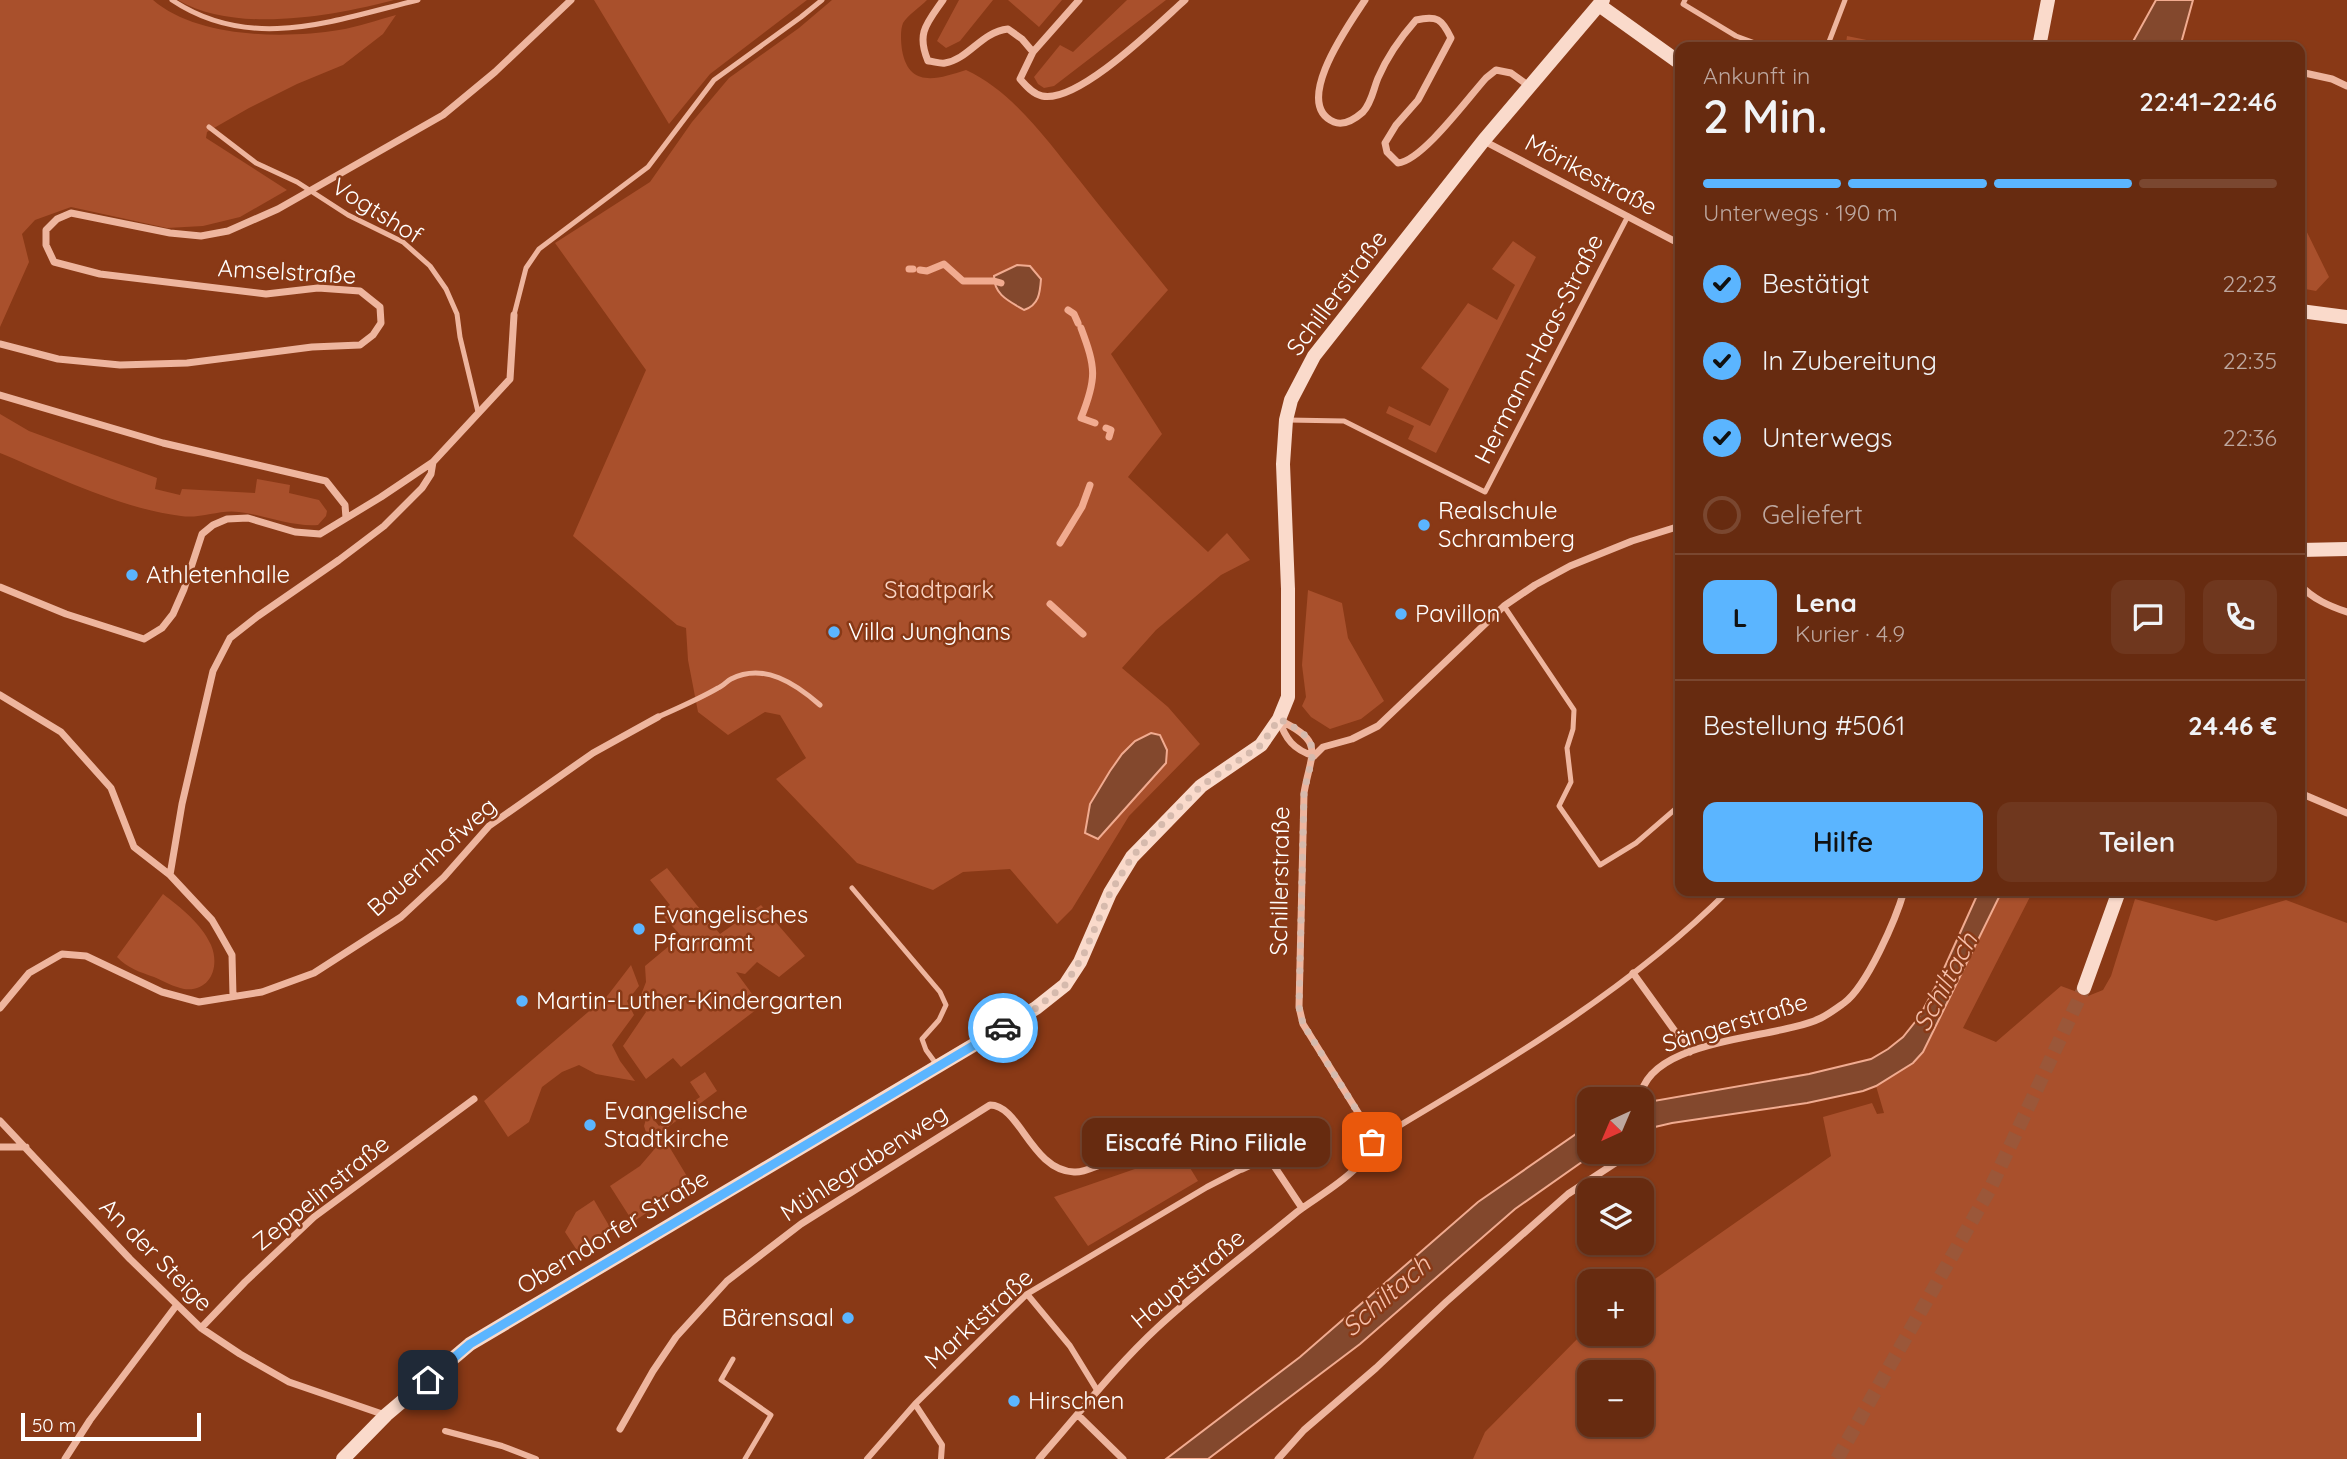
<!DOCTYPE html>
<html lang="de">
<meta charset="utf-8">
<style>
:root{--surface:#672b10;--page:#6f371e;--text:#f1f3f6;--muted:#bda79f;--line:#7a4730;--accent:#5bb5ff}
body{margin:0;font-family:Quicksand,sans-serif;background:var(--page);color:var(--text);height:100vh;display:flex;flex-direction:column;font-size:26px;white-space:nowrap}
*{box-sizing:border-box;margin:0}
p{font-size:23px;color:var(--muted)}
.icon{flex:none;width:38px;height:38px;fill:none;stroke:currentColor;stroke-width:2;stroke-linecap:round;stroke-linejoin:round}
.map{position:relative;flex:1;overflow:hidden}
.panel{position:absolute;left:1675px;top:42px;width:630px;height:854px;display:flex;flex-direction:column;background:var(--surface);border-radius:14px;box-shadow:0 2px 5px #0004,0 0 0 2px var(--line)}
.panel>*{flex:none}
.needle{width:46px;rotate:224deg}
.tools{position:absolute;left:1577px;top:1087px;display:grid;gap:14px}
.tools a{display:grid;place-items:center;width:77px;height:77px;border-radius:14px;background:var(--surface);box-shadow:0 2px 5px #0004,0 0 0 2px var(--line);font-size:35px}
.scale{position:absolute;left:21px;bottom:18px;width:180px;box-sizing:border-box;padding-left:7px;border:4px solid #fff;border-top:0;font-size:19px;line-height:24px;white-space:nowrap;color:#fff;-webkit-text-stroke:5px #893916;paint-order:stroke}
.pin{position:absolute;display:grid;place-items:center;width:60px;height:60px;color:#fff;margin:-30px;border-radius:14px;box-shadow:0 4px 10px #0006}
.courier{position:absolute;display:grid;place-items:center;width:70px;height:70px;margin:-35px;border:5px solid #5bb5ff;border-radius:50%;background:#fff;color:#222;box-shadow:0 2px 9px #0007}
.bubble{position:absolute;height:49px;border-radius:14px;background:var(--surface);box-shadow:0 2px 5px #0004,0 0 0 2px var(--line);font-size:23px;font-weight:600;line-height:49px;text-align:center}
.overview em{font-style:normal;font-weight:600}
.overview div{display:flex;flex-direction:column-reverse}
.overview{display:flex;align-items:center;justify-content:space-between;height:119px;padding:0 28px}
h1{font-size:46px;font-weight:600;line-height:52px}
.bar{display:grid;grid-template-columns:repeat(4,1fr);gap:10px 7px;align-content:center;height:84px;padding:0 28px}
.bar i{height:9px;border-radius:5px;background:var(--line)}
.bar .selected{background:var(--accent)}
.bar p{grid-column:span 4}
.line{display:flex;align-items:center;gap:18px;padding:0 28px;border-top:2px solid var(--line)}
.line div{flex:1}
.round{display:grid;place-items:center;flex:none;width:74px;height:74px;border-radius:14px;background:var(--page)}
ol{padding:0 28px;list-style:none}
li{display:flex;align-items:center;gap:21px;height:77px}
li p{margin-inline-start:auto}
li .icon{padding:7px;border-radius:50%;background:var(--accent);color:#111;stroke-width:4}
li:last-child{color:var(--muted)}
li i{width:38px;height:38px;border:4px solid var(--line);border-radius:50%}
.cta{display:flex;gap:14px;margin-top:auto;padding:14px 28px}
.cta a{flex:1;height:80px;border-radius:14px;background:var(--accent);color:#111;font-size:28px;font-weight:600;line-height:80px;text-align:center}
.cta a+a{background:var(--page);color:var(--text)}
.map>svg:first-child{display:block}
</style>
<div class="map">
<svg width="2347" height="1459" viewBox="0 0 2347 1459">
<rect width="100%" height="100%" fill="#893916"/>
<path fill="#a9502c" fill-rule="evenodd" d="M0,0H153C197,38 283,39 339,30C358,27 377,20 396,15L383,34L343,65L297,84L249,108L207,132L206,138L287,190L240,217L203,226L167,228L71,207L35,220L22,234L29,262L0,327Z
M178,0H394C334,16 234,34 178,0Z
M594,0H807L710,74L669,124Z
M832,0H927C920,7 908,15 903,23C900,30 901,43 902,50C909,89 938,79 966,70C1014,92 1048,142 1080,181C1109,218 1139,254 1168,290L1111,354L1162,434L1128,477L1208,552L1227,533L1250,560L1221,575L1156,630L1122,668L1168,707L1200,744L1129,816L1072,909L1057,924L1010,869L963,872L933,890L857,863L776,779L806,758L780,715L765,712L728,735L698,712L688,660L686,628L677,625L573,536L646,370L555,243L650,182L692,122L729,78L799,28Z
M959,0H993L960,41L946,48L937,41Z
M1008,0H1062L1039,27Z
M1127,0H1166L1054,86L1044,88L1038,84L1034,77L1060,45L1073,52Z
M1847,36L1901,47H1864L1846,44Z
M2300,218L2329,277L2316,291L2300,288Z
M1513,241L1536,257L1436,453L1408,439L1414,426L1386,413L1389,406L1430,426L1449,389L1421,368L1468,303L1497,320L1515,285L1492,269Z
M0,414L29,431L157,478L155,489L180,495L182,489L255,493L257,479L290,485L289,493L319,500L327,511L326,516L318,525C292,527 265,515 239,512C220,509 201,519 181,516C122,509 55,476 0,453Z
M1308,590L1342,603L1348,638L1384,701L1361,719L1330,729L1311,717L1302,706L1306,697L1302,665Z
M667,868L720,934L761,905L805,956L779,977L757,962L745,974L736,972L761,1006L681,1067L673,1058L646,1079L623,1046L646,1012L639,1000L646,982L645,966L681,936L660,912L670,905L650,880Z
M2002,891H2033L1963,1028L1996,1042L2061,986L2088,996L2103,990L2111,976L2135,899L2216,921L2286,900L2347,923V1459H1473L1485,1432L1589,1327V1334H1642V1288L1831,1156L1823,1117L1872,1103L1877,1114L1884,1113L1876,1086L1913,1063L1923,1052ZM1589,1372H1642V1424H1589Z
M163,894C181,908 201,923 211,945C220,966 211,992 184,989C174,987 163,981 154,977C140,972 127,968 117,957Z
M631,965L639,986L627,1001L634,1015L612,1045L620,1061L635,1081L596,1074L579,1065L562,1072L542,1087L529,1122L508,1137L484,1101L608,995Z
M705,1072L717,1091L649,1141L644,1126L648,1112L659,1126L700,1097L690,1082Z
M664,1138L691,1183L633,1222L610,1186L640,1166Z
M1181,1153L1198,1181L1088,1246L1054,1197Z
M594,1200L611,1229L578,1252L565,1232L576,1212Z"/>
<path fill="#83482d" stroke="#f1ab90" stroke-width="2" d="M2156,0H2193L2180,47H2130Z
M1017,265L1030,266L1041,279C1040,293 1039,305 1024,310C1009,301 994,295 994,276Z
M1151,733L1160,735L1167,750L1166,763L1098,839L1085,833L1090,804L1110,771L1122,754L1135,741Z
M1979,891H2002L1923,1052L1913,1063L1876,1086L1863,1091L1807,1103L1672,1123L1642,1130V1103L1809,1074L1871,1059L1888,1049L1903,1037L1919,1017L1937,984Z
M1589,1125V1152H1596L1515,1209L1360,1344L1208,1459H1166L1300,1357L1478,1202Z"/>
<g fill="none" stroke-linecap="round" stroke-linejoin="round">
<path stroke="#f1ab90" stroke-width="7" d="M909,269H913
M920,270L927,271L944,264L963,281H994L1001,283
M1068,310L1074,314L1078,323
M1081,328C1096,368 1097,378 1081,418L1095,423
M1106,428L1111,430L1109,437
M1060,543L1082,507L1090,485
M1050,604L1083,634
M2300,707L2302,708"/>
<path stroke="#9b5739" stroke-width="14" stroke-dasharray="14 7" stroke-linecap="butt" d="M1837,1459L1990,1189L2084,988"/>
<path stroke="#eeb59e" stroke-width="5" d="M172,0C251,53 335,20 418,0
M1685,0L1683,4L1736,36L1766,47
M1827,47L1845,0
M209,127L256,163L297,182L348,215L403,242L430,266L446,289L457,314L460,337L478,412
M514,315L526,268L539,249L648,167L714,80L801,17L822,0
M1288,420L1344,421L1485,492L1628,216
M1504,606L1574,710L1573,729L1567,748L1571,782L1559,806L1600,865L1636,843L1680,805
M658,717C678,708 699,699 718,688C723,686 727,681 731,679C764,662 796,684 820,705
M852,888L940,992L946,1005L939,1020L922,1039L926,1050L937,1065
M733,1359L721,1380L771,1415L745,1459"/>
<path stroke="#eeb59e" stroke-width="6" d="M1372,1142C1496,1068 1625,994 1728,891
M1027,1294L1070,1346L1097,1390
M915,1404L942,1445L941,1459
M445,1431L502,1446L536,1459
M867,1459L915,1404L1027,1294L1207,1187L1242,1169"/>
<path stroke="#eeb59e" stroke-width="7" d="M943,0C927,23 916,33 928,61C933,61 940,64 945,63C969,59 981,32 1008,29L1022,39L1033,52
M1079,0L1033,52L1020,79C1026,86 1033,94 1042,96C1078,104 1158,24 1185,0
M1365,0C1350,23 1291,104 1334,122C1344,126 1355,119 1363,112C1372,102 1373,90 1378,78C1387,57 1401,37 1416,20C1437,15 1442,19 1451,38L1418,100L1396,125L1385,143L1387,152L1398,163C1422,161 1468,98 1486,78L1496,70L1511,73L1529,86
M2300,72L2332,79L2347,86
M1484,141L1680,244
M0,344L58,359L120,365L187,363L312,347L360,345L373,335L381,323L380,307L360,291L318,288L266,294L100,274L54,262L46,245V230L57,219L71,213L170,233L201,236L228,231L278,209L443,115L495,72L571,0
M0,395L163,443L326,481L345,505L346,518
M2300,585C2313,599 2329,606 2347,612
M0,587L66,614L144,639L162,628L173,614L184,589L202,534L213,525L227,519L248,518L295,532L320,534L381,497L433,462L510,379L514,315
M0,695L61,732L111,788L134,847L170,875L212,920L219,932L232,955L233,996
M1279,719C1285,739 1294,750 1314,756
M1314,756L1323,747L1352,739L1378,726L1504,606L1535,585L1570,566L1632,541L1680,526
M2300,793L2347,813
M170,875L182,804L213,671L230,638L258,616L339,560L384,526L422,488L431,474L433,462
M1633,973L1690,1052
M0,1008L29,973L62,954L86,956L162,992L199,1002L262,992L314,973L401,917L444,877L489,826L593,753L658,717
M1640,1099C1647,1037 1776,1040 1821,1018C1829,1014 1837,1008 1844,1003C1867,986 1896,919 1904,891
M0,1121L130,1259L201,1328L240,1354L289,1382L385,1415
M0,1147H26
M201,1328L245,1282L314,1217L474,1099
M1078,1415L1123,1459
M620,1429L653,1371L676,1337L727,1281L801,1224L990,1105C1020,1105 1031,1170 1074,1172C1082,1173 1092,1168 1100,1165C1137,1153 1174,1137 1210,1122L1242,1169L1268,1157L1302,1208
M65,1459L90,1420L176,1306
M1039,1459C1078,1415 1114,1368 1157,1328C1201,1287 1251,1250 1297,1212C1320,1194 1374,1167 1372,1135L1303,1024L1299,1007L1304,793C1311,752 1326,742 1279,720
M1278,1459L1304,1430L1376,1368L1446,1302L1568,1194L1632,1152"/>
<path stroke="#fadacb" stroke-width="14" d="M1599,5L1680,63
M2039,47L2048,0
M2300,311L2347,317
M2300,550L2347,549
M2084,988L2119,891
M343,1459L386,1415L470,1344L1036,1008L1065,985L1080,962L1110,893L1132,857L1201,786L1261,745L1279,719L1288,697V589L1283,464L1286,420L1291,400L1314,356L1484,140L1603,0"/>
</g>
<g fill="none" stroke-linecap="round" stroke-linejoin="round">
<path stroke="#d6baad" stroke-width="7" stroke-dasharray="0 12.6" d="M1003,1028L1036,1008L1065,985L1083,956L1110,893L1132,857L1151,835L1201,786L1261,745L1279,719C1326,742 1312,751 1304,793L1299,1007L1303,1024L1372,1135V1142"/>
<path stroke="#5bb5ff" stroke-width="9" d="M428,1380L470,1344L1003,1028"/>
</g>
<g fill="#5bb5ff" stroke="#893916" stroke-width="2.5">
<circle cx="1424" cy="525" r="7"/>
<circle cx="132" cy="575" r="7"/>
<circle cx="1401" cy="614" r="7"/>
<circle cx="834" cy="632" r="7"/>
<circle cx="639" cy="929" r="7"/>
<circle cx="522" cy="1001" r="7"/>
<circle cx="590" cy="1125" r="7"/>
<circle cx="848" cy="1318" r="7"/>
<circle cx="1014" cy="1401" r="7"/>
</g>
<g text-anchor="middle" stroke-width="5" stroke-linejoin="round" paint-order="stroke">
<g font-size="24" fill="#fff" stroke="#893916">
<text transform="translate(1591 175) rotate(28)" y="8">Mörikestraße</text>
<text transform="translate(377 211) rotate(32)" y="8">Vogtshof</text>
<text transform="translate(287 272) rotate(3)" y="8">Amselstraße</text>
<text transform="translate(1337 293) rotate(-53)" y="8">Schillerstraße</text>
<text transform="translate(1539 349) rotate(-63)" y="8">Hermann-Haas-Straße</text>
<text transform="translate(432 857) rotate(-42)" y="8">Bauernhofweg</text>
<text transform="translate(1280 881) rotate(-89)" y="8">Schillerstraße</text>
<text transform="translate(1735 1023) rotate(-17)" y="8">Sängerstraße</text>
<text transform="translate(864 1163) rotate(-33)" y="8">Mühlegrabenweg</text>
<text transform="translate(321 1193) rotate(-39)" y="8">Zeppelinstraße</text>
<text transform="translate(613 1232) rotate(-31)" y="8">Oberndorfer Straße</text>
<text transform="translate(156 1255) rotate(45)" y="8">An der Steige</text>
<text transform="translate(1188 1279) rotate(-40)" y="8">Hauptstraße</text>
<text transform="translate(979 1319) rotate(-42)" y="8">Marktstraße</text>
</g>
<g font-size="24" fill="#fff" stroke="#893916" text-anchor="start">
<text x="1438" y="519">Realschule<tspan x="1438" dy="28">Schramberg</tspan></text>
<text x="146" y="583">Athletenhalle</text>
<text x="1415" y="622">Pavillon</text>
<text x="848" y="640">Villa Junghans</text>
<text x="653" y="923">Evangelisches<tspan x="653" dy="28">Pfarramt</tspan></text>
<text x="536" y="1009">Martin-Luther-Kindergarten</text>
<text x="604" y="1119">Evangelische<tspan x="604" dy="28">Stadtkirche</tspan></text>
<text x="834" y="1326" text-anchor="end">Bärensaal</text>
<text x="1028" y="1409">Hirschen</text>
</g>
<g font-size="24" fill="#fad4c4" stroke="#893916">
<text x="939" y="598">Stadtpark</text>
</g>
<g font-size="26" font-style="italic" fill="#f6bfaa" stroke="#893916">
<text transform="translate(1945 982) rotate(-62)" y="9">Schiltach</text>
<text transform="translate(1386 1296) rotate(-41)" y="9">Schiltach</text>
</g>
</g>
</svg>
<div class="tools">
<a><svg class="needle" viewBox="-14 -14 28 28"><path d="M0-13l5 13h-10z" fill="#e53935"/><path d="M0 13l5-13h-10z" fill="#bda79f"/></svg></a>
<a><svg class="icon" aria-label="layers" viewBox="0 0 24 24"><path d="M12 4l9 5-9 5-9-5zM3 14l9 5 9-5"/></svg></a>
<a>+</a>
<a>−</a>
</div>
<div class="scale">50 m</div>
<div class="pin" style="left:1372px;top:1142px;background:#ea580c"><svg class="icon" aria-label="bag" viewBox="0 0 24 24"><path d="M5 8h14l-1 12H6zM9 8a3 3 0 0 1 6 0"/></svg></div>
<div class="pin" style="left:428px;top:1380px;background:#1f2937"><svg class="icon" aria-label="home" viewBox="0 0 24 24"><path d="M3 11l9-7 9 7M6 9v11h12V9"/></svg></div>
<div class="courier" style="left:1003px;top:1028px"><svg class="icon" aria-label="car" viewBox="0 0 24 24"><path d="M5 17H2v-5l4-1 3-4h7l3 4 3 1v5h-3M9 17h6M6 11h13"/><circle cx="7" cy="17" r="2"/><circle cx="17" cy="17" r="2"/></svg></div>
<div class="bubble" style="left:1082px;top:1118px;width:248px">Eiscafé Rino Filiale</div>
<section class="panel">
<div class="overview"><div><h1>2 Min.</h1><p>Ankunft in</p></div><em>22:41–22:46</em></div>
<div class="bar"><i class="selected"></i><i class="selected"></i><i class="selected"></i><i></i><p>Unterwegs · 190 m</p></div>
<ol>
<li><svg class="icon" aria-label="check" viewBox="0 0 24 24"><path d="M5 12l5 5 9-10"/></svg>Bestätigt<p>22:23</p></li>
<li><svg class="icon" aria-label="check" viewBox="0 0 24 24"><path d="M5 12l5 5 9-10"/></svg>In Zubereitung<p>22:35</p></li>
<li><svg class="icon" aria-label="check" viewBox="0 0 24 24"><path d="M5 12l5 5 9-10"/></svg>Unterwegs<p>22:36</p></li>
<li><i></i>Geliefert</li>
</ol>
<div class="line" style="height:126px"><b class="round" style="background:var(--accent);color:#111">L</b><div><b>Lena</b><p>Kurier · 4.9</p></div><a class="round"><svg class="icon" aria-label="chat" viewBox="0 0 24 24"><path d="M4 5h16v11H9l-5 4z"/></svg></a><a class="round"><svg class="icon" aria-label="phone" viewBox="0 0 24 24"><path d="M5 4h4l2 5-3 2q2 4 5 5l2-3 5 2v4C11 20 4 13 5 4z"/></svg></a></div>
<div class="line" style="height:91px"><div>Bestellung #5061</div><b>24.46 €</b></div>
<div class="cta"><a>Hilfe</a><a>Teilen</a></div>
</section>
</div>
